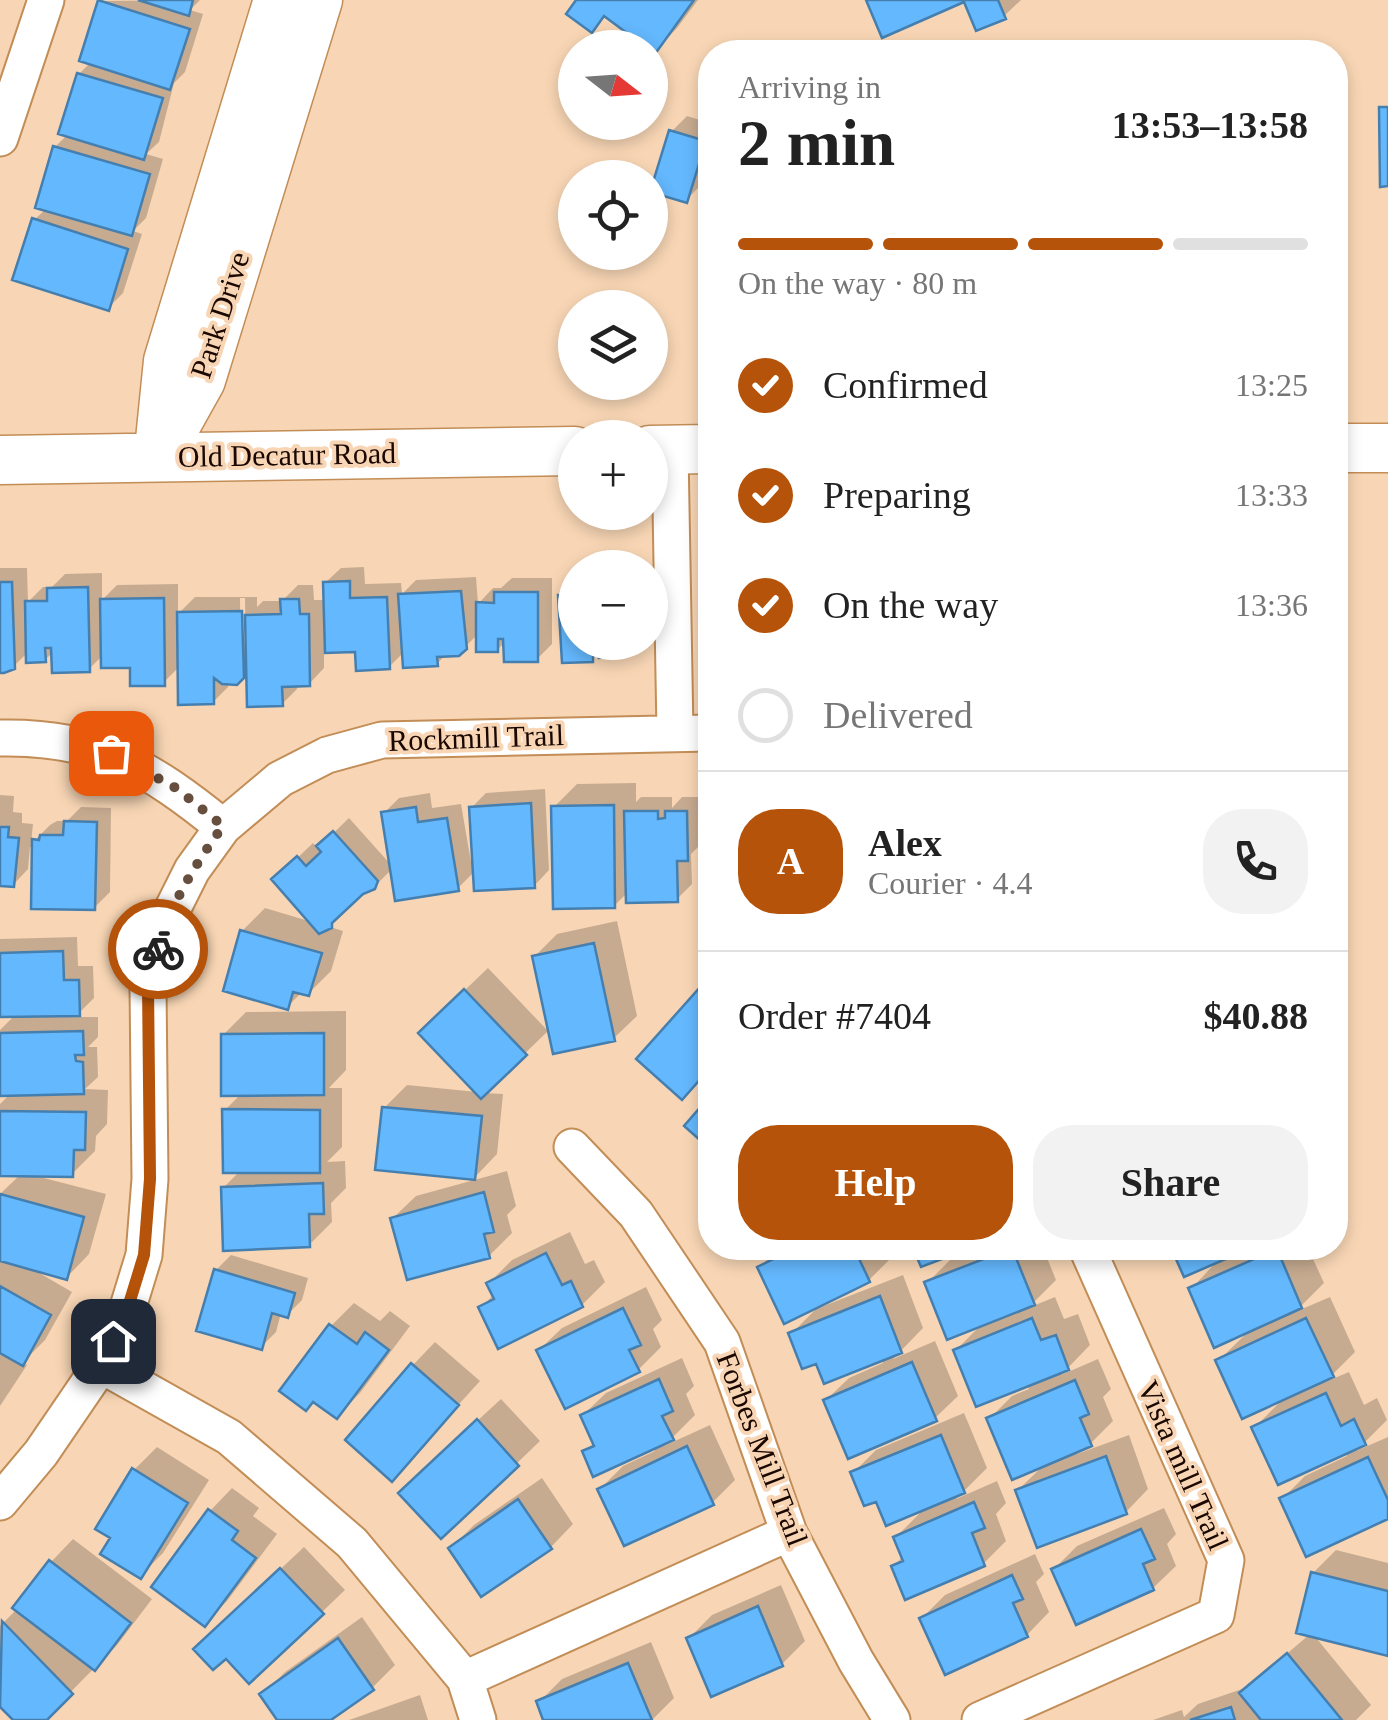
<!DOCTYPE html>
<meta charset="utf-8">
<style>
:root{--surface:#fff;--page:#f2f2f2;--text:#222;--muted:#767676;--line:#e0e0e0;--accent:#b45309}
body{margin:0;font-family:Georgia,serif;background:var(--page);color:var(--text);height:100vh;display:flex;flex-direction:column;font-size:38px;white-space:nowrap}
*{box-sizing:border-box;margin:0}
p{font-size:32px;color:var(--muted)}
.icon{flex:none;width:55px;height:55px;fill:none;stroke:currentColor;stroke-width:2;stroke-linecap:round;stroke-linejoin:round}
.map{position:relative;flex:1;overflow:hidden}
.panel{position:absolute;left:698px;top:40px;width:650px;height:1220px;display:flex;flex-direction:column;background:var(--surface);border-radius:40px;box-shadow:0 5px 15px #0003}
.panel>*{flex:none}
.needle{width:65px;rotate:107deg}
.controls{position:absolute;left:558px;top:30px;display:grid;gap:20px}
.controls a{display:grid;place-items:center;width:110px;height:110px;border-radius:50%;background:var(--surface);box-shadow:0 5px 15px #0003;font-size:50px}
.pin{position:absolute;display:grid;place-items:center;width:85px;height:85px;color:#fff;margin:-42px;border-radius:20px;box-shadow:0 5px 15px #0006}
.courier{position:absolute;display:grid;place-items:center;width:100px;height:100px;margin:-50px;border:8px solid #b45309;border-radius:50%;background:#fff;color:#222;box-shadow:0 2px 12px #0007}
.overview em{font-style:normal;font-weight:600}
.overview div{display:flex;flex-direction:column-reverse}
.overview{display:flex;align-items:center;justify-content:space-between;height:170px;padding:0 40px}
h1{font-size:65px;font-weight:600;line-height:75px}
.bar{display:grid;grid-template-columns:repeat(4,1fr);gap:15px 10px;align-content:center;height:120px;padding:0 40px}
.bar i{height:12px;border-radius:8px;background:var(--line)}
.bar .active{background:var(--accent)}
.bar p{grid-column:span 4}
.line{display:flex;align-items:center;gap:25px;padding:0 40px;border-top:2px solid var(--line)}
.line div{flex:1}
.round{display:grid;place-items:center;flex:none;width:105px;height:105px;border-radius:40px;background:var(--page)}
ol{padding:0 40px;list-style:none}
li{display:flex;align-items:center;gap:30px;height:110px}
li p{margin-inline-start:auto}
li .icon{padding:10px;border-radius:50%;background:var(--accent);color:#fff;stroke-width:4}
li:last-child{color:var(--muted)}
li i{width:55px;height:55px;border:5px solid var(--line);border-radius:50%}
.button{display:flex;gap:20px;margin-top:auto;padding:20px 40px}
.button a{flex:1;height:115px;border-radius:40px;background:var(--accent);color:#fff;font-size:40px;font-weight:600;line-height:115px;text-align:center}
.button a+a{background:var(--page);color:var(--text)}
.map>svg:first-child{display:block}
</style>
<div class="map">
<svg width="1388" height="1720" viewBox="0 0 1388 1720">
<rect width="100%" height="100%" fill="#f8d6b5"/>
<path fill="#0003" fill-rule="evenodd" d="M200,0L190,10L203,14L185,72L174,83L159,142L146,154L163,159L146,218L133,231L142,234L123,293L108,308L34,220L46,209L55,147L68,134L79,74L91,62L101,1Z
M579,0H698L677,28L655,51L607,15L592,30Z
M966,0H1021L1004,16Z
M687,116L710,123V156L701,185L686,200L672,131Z
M364,567L365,584L401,583L402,594L416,580L476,577L478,604L493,588H501L512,578H552V644L537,659L506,641L497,650L478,634L458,654H446L437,664L404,652L389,667L358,649L324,651V668L309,684H297V689L282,704L249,670L236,682H228V687L213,702L180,666L163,683L133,665L103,655L88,670L54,651L45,660L28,652L13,667L0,671V568H27L28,602L43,587H52L65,574L102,573V600L117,585L178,584V614L195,597H257V607L263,601H282L298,585H313L314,600H326L325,583L341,568ZM240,598H245L246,670H241Z
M575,582V642H633L621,654L601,651L592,659L564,661L561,596Z
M636,783V802L641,797H672V808L682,797H701L702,843L691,854L692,884L677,899L628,892L614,906L554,807L577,784Z
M545,789L549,870L534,886L475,871L457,889L392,869L374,887L362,892L346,907V910L330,927L343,931L331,971L308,994L302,992L287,1007L242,931L265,908L312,922L290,865L313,843L318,848L349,818L392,866L384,813L399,798L430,793L432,808L461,804L471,862L474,861L471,808L486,793Z
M0,795L14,796L13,812L22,813V823L33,824L31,844L50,825L57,821H67L81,807L111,808L110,892L94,908L34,847H30L28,869L13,885L0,883Z
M617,921L637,1016L614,1038L534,957L557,934Z
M77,937L78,966H93L94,998L75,1017H98V1037L88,1047H97L98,1077L85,1089L108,1090L107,1124L96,1136L95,1151L72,1174L36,1176L106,1194L89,1254L67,1277L34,1270L72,1292L45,1340L22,1363L27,1365L0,1406V1194L21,1174L0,1173V1104L11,1093H0V1030L15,1015H0V939Z
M488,968L548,1031L484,1093L503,1094L497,1154L475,1177L384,1108L407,1085L477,1092L444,1010Z
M346,1011V1070L329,1088H342V1147L327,1162L345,1161L346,1188L331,1203L332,1222L309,1245L223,1188L241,1170L225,1110L242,1093L223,1035L246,1012Z
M507,1171L516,1206L507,1215L512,1233L489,1256L393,1218L416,1196Z
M570,1232L585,1264L594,1260L605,1282L582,1305L481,1308L494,1294L489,1283L512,1260Z
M779,1248H887L892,1257L869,1280L760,1267Z
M981,1248H1043L1056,1280L1028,1308L1055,1297L1064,1319L1078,1314L1090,1345L1061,1375L1098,1359L1111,1389L1103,1397L1113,1421L1090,1444L1075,1450L1077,1454L1129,1435L1148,1489L1126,1512L1018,1490L1046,1463L989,1419L1012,1396L1029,1389L1027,1384L956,1350L983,1323L927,1283L950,1260Z
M1174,1248H1308L1324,1283L1295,1312L1330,1297L1355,1352L1325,1382L1349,1372L1364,1405L1377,1398L1387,1420L1356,1451L1388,1437V1516L1282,1499L1305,1476L1347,1456L1345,1452L1254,1428L1284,1398L1218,1361L1250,1330L1191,1289L1220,1258L1186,1274Z
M231,1255L308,1278L302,1300L287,1315L281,1313L276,1332L261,1347L216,1270Z
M903,1275L923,1328L893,1359L935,1341L958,1396L935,1418L826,1400L849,1378L883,1363L881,1358L817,1360L791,1334L816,1309Z
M646,1287L662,1320L653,1329L661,1347L638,1370L539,1350L562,1328Z
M354,1303L380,1321L390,1311L410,1326L360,1393L337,1416L313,1400L331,1326Z
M435,1342L480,1381L392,1478L413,1365Z
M682,1358L694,1386L686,1394L695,1415L664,1446L710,1425L735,1480L712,1503L600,1489L623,1466L655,1451L652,1447L585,1452L595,1442L583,1415L606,1393Z
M501,1399L540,1441L441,1536L424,1470Z
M964,1413L987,1468L956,1499L997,1481L1006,1503L996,1514L1006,1541L984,1563L894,1566L903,1556L896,1537L927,1506L877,1499L853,1473L876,1450Z
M157,1447L209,1480L163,1553L140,1576L134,1470Z
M542,1478L573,1524L551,1547L482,1594L451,1548L474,1525Z
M232,1488L259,1508L253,1516L277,1534L227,1601L204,1624L210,1511Z
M1164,1508L1176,1534L1167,1544L1176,1566L1153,1588L1054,1569L1077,1546Z
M73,1539L152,1599L117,1645L43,1720H16L0,1703V1626L17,1609L51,1562Z
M304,1547L345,1590L322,1612L226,1655L219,1627Z
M1336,1550L1388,1563V1653L1313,1634L1371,1705L1356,1720H1153L1182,1710L1184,1717L1198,1704L1248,1687L1310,1634L1313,1573Z
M1035,1554L1044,1574L1036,1582L1049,1612L1027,1635L922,1618L945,1595Z
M781,1585L805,1641L782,1664L689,1638L712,1615Z
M362,1617L395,1665L372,1688L327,1720H280L262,1695L285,1672Z
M651,1642L674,1698L652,1720H546L539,1702L562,1679Z
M420,1695L428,1720H349Z"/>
<path fill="#64b8fd" stroke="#457faf" stroke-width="2.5" d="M98,0L190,29L170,90L79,61Z
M138,0H193L189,16Z
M576,0H694L655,54L604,16L592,33L566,14Z
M866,0H998L1006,19L976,31L964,2L882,38Z
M77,73L163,98L144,160L58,134Z
M1379,107H1388V186L1380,187Z
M669,130L706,141L687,203L650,192Z
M53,146L150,174L132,236L35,208Z
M32,218L128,249L109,311L12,280Z
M350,581V598L387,597L390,669L356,671L355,652L325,653L323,582Z
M0,582H12L15,669L4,673H0Z
M88,587L90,672L52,673L51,648H45L46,662L26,663L25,601H47V588Z
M461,591L467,649L459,656L437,657L438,666L403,668L398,594Z
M494,592H538V662H504L503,639H498V652H476V602L494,603Z
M558,595H575V642H622V656L599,658L598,645H593V662L562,663Z
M164,598L165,686H130V668H101L100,599Z
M280,599H299L300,614H309L310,686L282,687L283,706L247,707L245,615L281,614Z
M242,611L244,678L237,685L222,684L214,678V704L178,705L177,612Z
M531,803L535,888L474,891L469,807Z
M614,805L615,908L553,909L551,806Z
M416,807L418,822L447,818L459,891L395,901L381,812Z
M624,811H658V819L665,818V811H687L688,861H677L678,902L626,903Z
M64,821L97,822L95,910L31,909L32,839L39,840L40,835H63Z
M0,827H9L8,837L19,838L14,887L0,886Z
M333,831L378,881L375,889L363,894L332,923V928L319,934L271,879L297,856L306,866L321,852L316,846Z
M240,930L322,953L309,996L293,992L288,1010L223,991Z
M594,943L615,1041L553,1054L532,956Z
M63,951L64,980H79L80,1016L0,1017V953Z
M710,976V1068L682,1100L636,1059Z
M464,989L527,1055L481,1099L418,1033Z
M83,1031L84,1055H75L76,1061L83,1062L84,1094L0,1096V1033Z
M324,1033V1095L221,1096V1034Z
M710,1096V1149L684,1126Z
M382,1107L482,1116L475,1180L375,1170Z
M222,1109L320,1110V1173H223Z
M0,1111L86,1112L85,1150H74L73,1177L0,1176Z
M323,1183L324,1214H309L310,1247L223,1251L221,1187Z
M484,1192L494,1232L484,1234L490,1258L407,1280L390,1218Z
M0,1194L84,1217L67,1280L0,1261Z
M796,1248H854L870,1282L784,1324L757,1267Z
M913,1248H971L921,1267Z
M1012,1248L1035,1305L947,1340L924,1282Z
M1171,1248H1251L1184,1277Z
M1277,1249L1302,1308L1214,1348L1188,1288Z
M546,1253L562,1285L571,1281L583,1307L498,1349L478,1307L494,1299L486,1283Z
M214,1269L295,1293L288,1318L272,1313L262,1350L196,1331Z
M0,1286L51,1315L23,1366L0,1353Z
M880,1296L902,1353L824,1384L816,1364L802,1369L788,1333Z
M623,1308L641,1345L629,1350L640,1372L565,1409L536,1350Z
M1032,1318L1041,1340L1056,1335L1069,1370L976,1407L953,1350Z
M1306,1318L1334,1377L1242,1419L1215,1360Z
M329,1324L357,1344L365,1332L389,1350L337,1419L313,1402L306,1411L279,1391Z
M912,1362L937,1421L848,1459L823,1400Z
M411,1363L459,1405L392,1482L345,1440Z
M659,1379L673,1411L662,1416L674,1440L593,1477L582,1451L594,1446L580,1415Z
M1075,1380L1089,1414L1080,1418L1092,1446L1012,1480L986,1418Z
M1326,1393L1341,1426L1354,1419L1366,1445L1278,1485L1251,1427Z
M477,1419L519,1466L441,1539L398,1493Z
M941,1435L965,1493L886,1526L876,1502L864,1506L850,1472Z
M687,1446L714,1505L624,1546L597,1489Z
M1106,1456L1127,1514L1037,1548L1015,1490Z
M1368,1457L1388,1500V1519L1306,1557L1279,1498Z
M132,1468L188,1503L141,1579L100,1554L110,1538L95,1529Z
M518,1499L552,1549L481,1597L448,1548Z
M974,1502L985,1528L972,1533L985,1566L905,1600L891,1566L903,1561L893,1537Z
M208,1509L238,1531L232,1540L256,1558L205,1627L151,1587Z
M1141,1529L1155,1559L1143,1564L1154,1590L1076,1625L1051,1569Z
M49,1560L131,1623L95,1671L12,1608Z
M280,1568L324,1614L249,1684L226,1659L213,1670L193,1649Z
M1311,1572L1388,1591V1656L1296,1633Z
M1012,1575L1023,1599L1013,1603L1028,1637L945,1675L919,1618Z
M758,1606L783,1666L711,1697L686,1638Z
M2,1621L73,1694L47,1720H13L0,1707Z
M338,1638L374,1690L331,1720H277L259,1694Z
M1287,1653L1342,1720H1261L1239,1693Z
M628,1663L652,1720H543L536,1701Z
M1231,1707L1235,1720H1190Z"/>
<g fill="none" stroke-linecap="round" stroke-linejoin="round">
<g stroke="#c28d56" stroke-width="39">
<path id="street" d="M0,138L46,0
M670,450L675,732
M0,738C98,736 149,767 223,827
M572,1147L636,1214L722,1342L789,1533L856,1661L892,1720
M101,1365L229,1437L352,1543L465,1679L478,1720
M0,1502L41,1453L101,1365L125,1317L144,1255L150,1179L148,986L164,926L192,870L223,827L280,779L327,755L382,740L710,733
M465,1679L789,1533
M980,1720L1216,1615L1226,1560L1087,1248"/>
</g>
<g stroke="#c28d56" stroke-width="51">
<path id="secondary" d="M160,440L168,361L278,0
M1335,448H1388
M650,450L710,449
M158,457L201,380L318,0
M0,460L575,451"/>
</g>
<use href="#street" stroke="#fff" stroke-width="35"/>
<use href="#secondary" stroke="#fff" stroke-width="48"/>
</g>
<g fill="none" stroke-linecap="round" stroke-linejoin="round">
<path stroke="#674f3f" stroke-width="10" stroke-dasharray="0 18" d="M111,753L176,788L223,826C195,865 171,903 158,949"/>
<path stroke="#b45309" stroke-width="12" d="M113,1341L125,1317L144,1255L150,1179L148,986L158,949"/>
</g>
<g text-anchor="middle" stroke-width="8" stroke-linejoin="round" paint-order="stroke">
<g font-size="30" fill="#190700" stroke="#f8d6b5">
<text transform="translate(220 315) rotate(-72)" y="10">Park Drive</text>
<text transform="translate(287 455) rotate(-1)" y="10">Old Decatur Road</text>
<text transform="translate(476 738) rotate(-2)" y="10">Rockmill Trail</text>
<text transform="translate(762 1449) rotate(69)" y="10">Forbes Mill Trail</text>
<text transform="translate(1183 1465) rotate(66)" y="10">Vista mill Trail</text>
</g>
</g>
</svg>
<div class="controls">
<a><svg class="needle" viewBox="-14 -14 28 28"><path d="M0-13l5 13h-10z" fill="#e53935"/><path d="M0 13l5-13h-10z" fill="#767676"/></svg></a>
<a><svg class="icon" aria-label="locate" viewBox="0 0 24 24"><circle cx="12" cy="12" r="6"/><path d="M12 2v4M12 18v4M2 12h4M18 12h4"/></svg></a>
<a><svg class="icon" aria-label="layers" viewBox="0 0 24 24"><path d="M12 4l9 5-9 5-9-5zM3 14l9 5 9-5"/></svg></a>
<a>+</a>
<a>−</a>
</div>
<div class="pin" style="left:111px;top:753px;background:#ea580c"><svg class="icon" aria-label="bag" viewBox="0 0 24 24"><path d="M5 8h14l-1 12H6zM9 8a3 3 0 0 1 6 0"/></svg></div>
<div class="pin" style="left:113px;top:1341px;background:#1f2937"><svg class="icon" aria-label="home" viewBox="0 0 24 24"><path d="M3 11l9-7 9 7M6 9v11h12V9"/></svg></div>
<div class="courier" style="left:158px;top:949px"><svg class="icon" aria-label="bike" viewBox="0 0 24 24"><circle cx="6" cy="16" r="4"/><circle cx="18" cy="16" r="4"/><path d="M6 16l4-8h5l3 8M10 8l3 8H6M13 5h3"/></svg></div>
<section class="panel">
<div class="overview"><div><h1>2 min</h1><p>Arriving in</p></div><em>13:53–13:58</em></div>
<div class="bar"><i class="active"></i><i class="active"></i><i class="active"></i><i></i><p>On the way · 80 m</p></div>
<ol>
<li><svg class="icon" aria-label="check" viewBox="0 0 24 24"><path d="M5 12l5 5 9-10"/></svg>Confirmed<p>13:25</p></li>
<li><svg class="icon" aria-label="check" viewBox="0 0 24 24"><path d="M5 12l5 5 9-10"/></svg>Preparing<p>13:33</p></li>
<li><svg class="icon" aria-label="check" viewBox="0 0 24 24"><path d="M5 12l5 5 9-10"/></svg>On the way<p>13:36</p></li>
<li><i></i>Delivered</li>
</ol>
<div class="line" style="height:180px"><b class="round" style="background:var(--accent);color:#fff">A</b><div><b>Alex</b><p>Courier · 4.4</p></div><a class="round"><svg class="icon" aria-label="phone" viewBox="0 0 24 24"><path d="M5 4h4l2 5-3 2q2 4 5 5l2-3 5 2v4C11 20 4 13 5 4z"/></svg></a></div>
<div class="line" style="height:130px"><div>Order #7404</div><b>$40.88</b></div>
<div class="button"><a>Help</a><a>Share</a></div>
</section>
</div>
